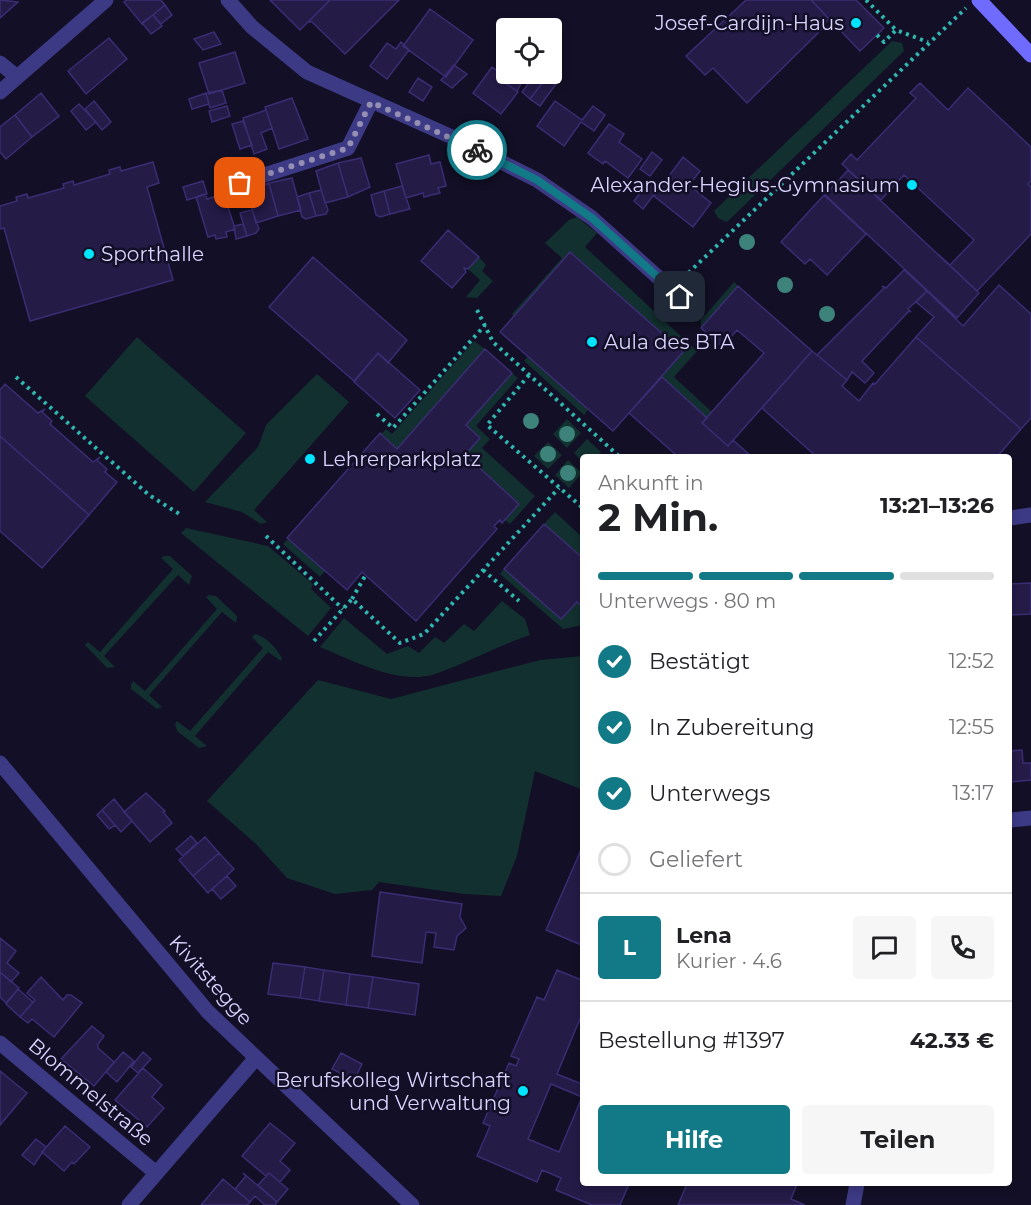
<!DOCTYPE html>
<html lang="de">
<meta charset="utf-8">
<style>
:root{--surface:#fff;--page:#f6f6f6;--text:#202124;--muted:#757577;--line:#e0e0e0;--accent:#127987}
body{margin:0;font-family:Montserrat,sans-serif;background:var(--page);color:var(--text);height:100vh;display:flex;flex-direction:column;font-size:22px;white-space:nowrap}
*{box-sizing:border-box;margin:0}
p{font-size:20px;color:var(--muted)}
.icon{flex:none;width:33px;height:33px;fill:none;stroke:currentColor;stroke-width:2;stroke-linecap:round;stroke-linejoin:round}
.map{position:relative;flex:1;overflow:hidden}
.drawer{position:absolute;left:580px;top:454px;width:432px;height:732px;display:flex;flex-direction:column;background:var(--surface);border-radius:6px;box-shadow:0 3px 9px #0003}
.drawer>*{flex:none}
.controls{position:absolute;left:496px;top:18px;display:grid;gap:12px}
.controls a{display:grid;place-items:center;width:66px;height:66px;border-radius:6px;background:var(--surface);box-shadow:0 3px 9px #0003;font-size:30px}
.pin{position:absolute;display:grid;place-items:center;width:51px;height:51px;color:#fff;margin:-26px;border-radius:12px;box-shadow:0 3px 9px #0006}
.courier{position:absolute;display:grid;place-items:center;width:60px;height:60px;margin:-30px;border:4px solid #127987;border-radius:50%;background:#fff;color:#222;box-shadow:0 2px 8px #0007}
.overview em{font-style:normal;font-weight:700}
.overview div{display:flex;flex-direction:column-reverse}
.overview{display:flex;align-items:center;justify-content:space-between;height:102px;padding:0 18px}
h1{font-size:39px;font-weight:700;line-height:45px}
.bar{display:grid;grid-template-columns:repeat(4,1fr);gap:9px 6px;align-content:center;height:72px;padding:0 18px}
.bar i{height:8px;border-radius:4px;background:var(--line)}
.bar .on{background:var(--accent)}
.bar p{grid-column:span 4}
.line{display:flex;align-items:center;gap:15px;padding:0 18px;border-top:2px solid var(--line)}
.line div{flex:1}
.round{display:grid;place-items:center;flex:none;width:63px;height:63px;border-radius:6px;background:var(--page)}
ol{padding:0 18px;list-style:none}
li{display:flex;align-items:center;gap:18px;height:66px}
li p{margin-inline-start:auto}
li .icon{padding:6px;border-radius:50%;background:var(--accent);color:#fff;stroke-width:4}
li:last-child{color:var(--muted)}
li i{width:33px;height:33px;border:3px solid var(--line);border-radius:50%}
.button{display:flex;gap:12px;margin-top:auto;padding:12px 18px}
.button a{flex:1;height:69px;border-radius:6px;background:var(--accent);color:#fff;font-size:24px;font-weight:700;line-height:69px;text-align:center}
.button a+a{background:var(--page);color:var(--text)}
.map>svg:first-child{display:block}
</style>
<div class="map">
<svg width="1031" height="1205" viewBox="0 0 1031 1205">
<rect width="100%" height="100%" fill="#130f26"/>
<path fill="#12302f" d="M892,41L902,43L904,51L727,222L718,218L714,211Z
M577,217L597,233L585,247L697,351L674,377L712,412L707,418L661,376L683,352L571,252L514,316L512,314L562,258L545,243L569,220Z
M479,257L486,265L482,271L493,281L477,298L466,297L480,280L468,269Z
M734,282L738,286L701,328V320Z
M137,337L246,433L194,492L85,396Z
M474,341L485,349L397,449L381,434L386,429L392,434Z
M528,356L588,410L584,415L524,361Z
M512,373L518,378L476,426L490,439L482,448L535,496L510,524L505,520L519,503L465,455L466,425Z
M317,374L349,402L254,510L267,522L261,524L242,512L205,502L258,447L266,425Z
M567,419L581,433L567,448L553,434Z
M587,439L601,452L596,457L584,458L583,462L574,453Z
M548,442L562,455L548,469L534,456Z
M568,460L582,473L569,488L555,475Z
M555,512L583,538V559L544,524Z
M186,528L268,546L313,584L311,589L331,608L308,636L181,533Z
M288,539L325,571L320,577L283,544Z
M164,556H170L192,576L189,585L178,575L104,656L115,667L107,668L85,645L88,642L100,652L173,569L161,558Z
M504,569L561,619L577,602L583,608V625L563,629L500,574Z
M209,595L216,596L237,616L236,623L222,612L149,695L162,707L157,709L131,689V685L133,681L145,691L217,609L206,597Z
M502,601L525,619L530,635C497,646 467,663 435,674C400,686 352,660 320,647L344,618L387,654L408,646L419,653L435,637L444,643L464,624L474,631Z
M255,634C267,637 276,648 282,658L281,661L268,652L195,736L207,746L199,748L177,731L175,724L177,721L190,731L263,648L252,637Z
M583,656V790L535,771L517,856L501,896L464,894L379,882L372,890L335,894L287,878L256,844L207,801L318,680L391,699L540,660Z"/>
<path fill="#241b47" stroke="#3b2d73" stroke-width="1.5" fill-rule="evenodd" d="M0,0L18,2L0,18Z
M127,0H161L165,5L142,24L124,2Z
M270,0H330L300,30Z
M330,0H399L345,54L312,22H308Z
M746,0H811L829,19L821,27L822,29L747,103L713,68L705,75L686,56Z
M811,0H856L884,28L860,51Z
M165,5L172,15L161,24L153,15Z
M430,9L473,40L446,77L403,46Z
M153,15L162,26L151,34L142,23Z
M214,32L221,44L203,50L194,39Z
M109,38L127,59L86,94L68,71Z
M401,42L409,50L387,79L370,66L387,43L396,49Z
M235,52L245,83L209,94L199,63Z
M454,65L467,74L452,88L441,80Z
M492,67L504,76L501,80L518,92L501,114L473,93Z
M507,72L518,75L521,84L517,91L501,80Z
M536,74L546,78L530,99L522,92Z
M418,78L432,87L423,101L409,92Z
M546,78L556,84L540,106L530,99Z
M920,83L948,110L968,88L1031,147V181L1028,184L1031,187V234L977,291L939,255L950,265L974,240L904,175L881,200L842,164L851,154L857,160L916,98L910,93Z
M222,90L226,103L210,108L206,93Z
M41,93L59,116L32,137L15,115Z
M206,93L209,104L192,109L189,99Z
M292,98L308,139L279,149L265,107Z
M94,101L111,122L102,130L85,109Z
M555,101L582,120L593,106L605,115L594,131L581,122L564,146L537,126Z
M79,104L96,122L86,130L71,111Z
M227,106L230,116L212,122L209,111Z
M266,110L272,128L261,133L267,149L254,154L243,118Z
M15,115L32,137L6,159L0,152V127Z
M243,121L252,145L240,149L232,124Z
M609,124L624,134L619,142L642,159L628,178L605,161L603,164L588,153Z
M652,152L662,160L650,176L640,169Z
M429,155L431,164L440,162L446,186L438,188L440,193L424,197L423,193L406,198L396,164Z
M683,157L700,171L689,185L711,203L693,227L654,196Z
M361,158L370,187L348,197L338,163Z
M153,162L159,183L147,187L173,280L30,321L4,228L0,229V206L17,201L16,197L27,194L28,198L64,188L63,184L73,181L74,185L110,174L109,170L120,167L121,171Z
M338,163L348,197L325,203L316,171Z
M848,170L979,293L957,318L825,195Z
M292,178L301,210L278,216L269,183Z
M650,180L659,188L643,209L634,201Z
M203,181L207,194L187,200L183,187Z
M269,183L278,216L256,223L247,191Z
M402,186L410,209L390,214L384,191Z
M321,190L328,210L326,214L316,216L309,193Z
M384,191L390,214L380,217L376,215L371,195Z
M309,193L316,216L306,219L302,217L297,197Z
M205,194L207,199L224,194L235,229L226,232L227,237L216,239L215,235L208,237L196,197Z
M824,195L866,234L827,275L810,259L805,264L781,242Z
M252,210L259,229L256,233L247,236L240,213Z
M243,224L247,236L236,239L234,226Z
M448,230L479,257L468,269L464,268L466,272L452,288L421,261Z
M570,252L683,352L613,431L500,332Z
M313,257L407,340L388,363L378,353L354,381L269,307Z
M904,270L927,291L908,309L911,312L909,311L862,361L874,373L865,383L852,372L847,380L817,355L884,288L882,286L886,288Z
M999,285L1031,314V418L1021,429L916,337L934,317L916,302L927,291L963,326Z
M738,286L812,351L728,446L702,423L764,353L737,330L722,347L701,328Z
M916,337L1021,429L996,458H818L762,408L812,351L847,380L842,386L859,401L873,383L875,384Z
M485,349L512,373L466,425L480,438L465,455L519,504L502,523L500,520L494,526L497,529L416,621L362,572L347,590L287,538L380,433L397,449Z
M378,353L420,390L395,418L354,382Z
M662,377L707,418L702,423L728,446L733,440L753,458H673L676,455L629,413Z
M5,384L38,413L45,409L42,412L52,421L50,424L93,462L100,457L97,460L107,469L105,472L117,482L89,515L0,436V390Z
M0,436L89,515L42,568L0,531Z
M544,524L584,559V608L577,602L561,619L504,569Z
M1031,583V614L1010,615V584Z
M1022,750L1023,763H1031V780L1010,782V751Z
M146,793L165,811L163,812L172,823L150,842L124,812Z
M114,799L132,821L121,832L102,810Z
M102,810L115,825L109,829L97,815Z
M191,836L197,843L183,856L176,849Z
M205,837L219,853L193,876L179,860Z
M584,843V946L546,930Z
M219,853L234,869L208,893L193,876Z
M227,876L236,886L221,899L212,889Z
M380,892L462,904L460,917L466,928L457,936L454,950L434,947L436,933L426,932L422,963L372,956Z
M0,938L16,951L7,963L19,973L11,982L0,972Z
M273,963L305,967L300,998L268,994Z
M305,967L324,970L319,1001L300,998Z
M324,970L350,974L346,1005L319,1001Z
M557,970L584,981V1020L580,1019L557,1074L584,1085V1184H629L620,1205H592L556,1190L561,1178L542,1170L537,1182L477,1156L490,1126L483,1123L509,1063L516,1066L519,1059L511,1056L537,997L544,1000ZM551,1084L582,1097L559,1152L528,1139Z
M0,972L19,988L6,1003L0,997Z
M350,974L373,977L368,1008L346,1005Z
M41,977L63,1000L67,995H71L82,1003L54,1037L32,1019L28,1023L20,1017L35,1000L27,993Z
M373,977L419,984L415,1015L368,1008Z
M18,989L33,1002L20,1017L6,1004Z
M92,1026L104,1036L98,1044V1048L114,1062L94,1086L61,1059Z
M123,1052L134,1061L117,1082L106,1072Z
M143,1052L151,1059L138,1073L131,1067Z
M341,1053L362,1064L354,1080L332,1069Z
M143,1068L162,1085L152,1097L164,1108L147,1127L115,1100Z
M0,1071L27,1093L0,1125Z
M270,1123L295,1143L280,1161L290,1170L280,1182L269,1173L266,1176L242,1156Z
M65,1126L90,1147L74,1164L72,1162L64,1171L42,1152Z
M36,1139L46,1147L34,1165L22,1155Z
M243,1173L277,1202L275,1205H265L255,1196L250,1202L235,1189L246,1176Z
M269,1173L288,1189L277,1202L258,1185Z
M223,1179L250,1202L247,1205H201Z
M687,1184H797L791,1199L805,1205H678Z"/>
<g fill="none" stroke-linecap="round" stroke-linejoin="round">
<path stroke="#2fb8b0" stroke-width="4" stroke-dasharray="3 4.5" stroke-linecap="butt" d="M866,0L896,30
M877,35L884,42L896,30L928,42
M683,278L966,8
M477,310L493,342L621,458
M529,375L487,425L584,509
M16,377L149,495L181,515
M377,414L393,428L485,325
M266,536L343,609
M483,570L519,601
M352,599L365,576
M314,641L352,599L400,643L424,634L559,488"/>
<path stroke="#3d3a85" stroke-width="15" d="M228,0L252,27L307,72L452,137L537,180L592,218L680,297
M0,63L16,76
M0,92L106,0
M240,183L348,148L371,102
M1010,518L1031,515
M0,763L208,1012L412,1205
M1010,820L1031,818
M0,1043L156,1173
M129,1205L256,1058
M853,1205L857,1184"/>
<path stroke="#6f6bff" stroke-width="15" d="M979,0L1031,55"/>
</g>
<g fill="#3d827b">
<circle cx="747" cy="242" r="8"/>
<circle cx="785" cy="285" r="8"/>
<circle cx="827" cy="314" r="8"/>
<circle cx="531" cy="421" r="8"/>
<circle cx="567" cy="434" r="8"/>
<circle cx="548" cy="454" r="8"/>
<circle cx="568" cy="473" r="8"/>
</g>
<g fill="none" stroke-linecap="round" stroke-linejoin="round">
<path stroke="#948fb3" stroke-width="6" stroke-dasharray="0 10.8" d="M240,183L348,148L371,102L477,150"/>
<path stroke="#127987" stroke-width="8" d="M477,150L537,180L592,218L680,297"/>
</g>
<g fill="#00e5ff" stroke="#130f26" stroke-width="2">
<circle cx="856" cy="23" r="6"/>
<circle cx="912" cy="185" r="6"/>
<circle cx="89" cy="254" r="6"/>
<circle cx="592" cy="342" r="6"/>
<circle cx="310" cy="459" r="6"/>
<circle cx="523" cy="1091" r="6"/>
</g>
<g text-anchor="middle" stroke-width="5" stroke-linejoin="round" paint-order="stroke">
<g font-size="20" fill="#d9d4ff" stroke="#130f26" text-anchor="end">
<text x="844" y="30">Josef-Cardijn-Haus</text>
<text x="900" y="192">Alexander-Hegius-Gymnasium</text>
<text x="101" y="261" text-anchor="start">Sporthalle</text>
<text x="604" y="349" text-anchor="start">Aula des BTA</text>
<text x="322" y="466" text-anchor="start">Lehrerparkplatz</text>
<text x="511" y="1087">Berufskolleg Wirtschaft<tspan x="511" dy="23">und Verwaltung</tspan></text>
</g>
<g font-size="20" fill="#d9d4ff" stroke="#130f26">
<text transform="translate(211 980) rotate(48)" y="7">Kivitstegge</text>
<text transform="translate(91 1092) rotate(40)" y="7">Blommelstraße</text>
</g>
</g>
</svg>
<div class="controls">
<a><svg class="icon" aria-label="locate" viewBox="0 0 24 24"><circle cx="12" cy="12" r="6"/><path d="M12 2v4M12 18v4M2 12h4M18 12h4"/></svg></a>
</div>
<div class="pin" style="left:240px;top:183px;background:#ea580c"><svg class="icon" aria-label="bag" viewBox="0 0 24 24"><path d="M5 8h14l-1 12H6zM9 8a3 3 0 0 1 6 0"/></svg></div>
<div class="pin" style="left:680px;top:297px;background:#1f2937"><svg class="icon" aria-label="home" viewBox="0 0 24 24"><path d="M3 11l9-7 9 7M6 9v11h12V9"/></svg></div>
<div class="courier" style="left:477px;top:150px"><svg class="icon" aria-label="bike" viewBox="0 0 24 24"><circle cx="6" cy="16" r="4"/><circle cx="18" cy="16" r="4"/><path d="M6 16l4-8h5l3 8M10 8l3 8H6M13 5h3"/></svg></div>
<section class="drawer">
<div class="overview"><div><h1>2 Min.</h1><p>Ankunft in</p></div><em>13:21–13:26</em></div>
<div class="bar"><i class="on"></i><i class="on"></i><i class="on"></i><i></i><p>Unterwegs · 80 m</p></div>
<ol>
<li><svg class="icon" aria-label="check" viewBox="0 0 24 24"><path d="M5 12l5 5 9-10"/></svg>Bestätigt<p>12:52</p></li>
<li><svg class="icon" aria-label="check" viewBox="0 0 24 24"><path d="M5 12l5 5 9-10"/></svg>In Zubereitung<p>12:55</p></li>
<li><svg class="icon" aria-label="check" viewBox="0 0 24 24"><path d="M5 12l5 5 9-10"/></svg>Unterwegs<p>13:17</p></li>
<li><i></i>Geliefert</li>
</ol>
<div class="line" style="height:108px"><b class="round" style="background:var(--accent);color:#fff">L</b><div><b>Lena</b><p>Kurier · 4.6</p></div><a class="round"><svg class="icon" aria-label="chat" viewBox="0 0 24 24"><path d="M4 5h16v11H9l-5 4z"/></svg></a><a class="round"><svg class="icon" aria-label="phone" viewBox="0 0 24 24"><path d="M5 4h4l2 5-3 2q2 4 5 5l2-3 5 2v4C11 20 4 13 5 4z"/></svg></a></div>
<div class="line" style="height:78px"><div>Bestellung #1397</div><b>42.33 €</b></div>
<div class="button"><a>Hilfe</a><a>Teilen</a></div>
</section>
</div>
